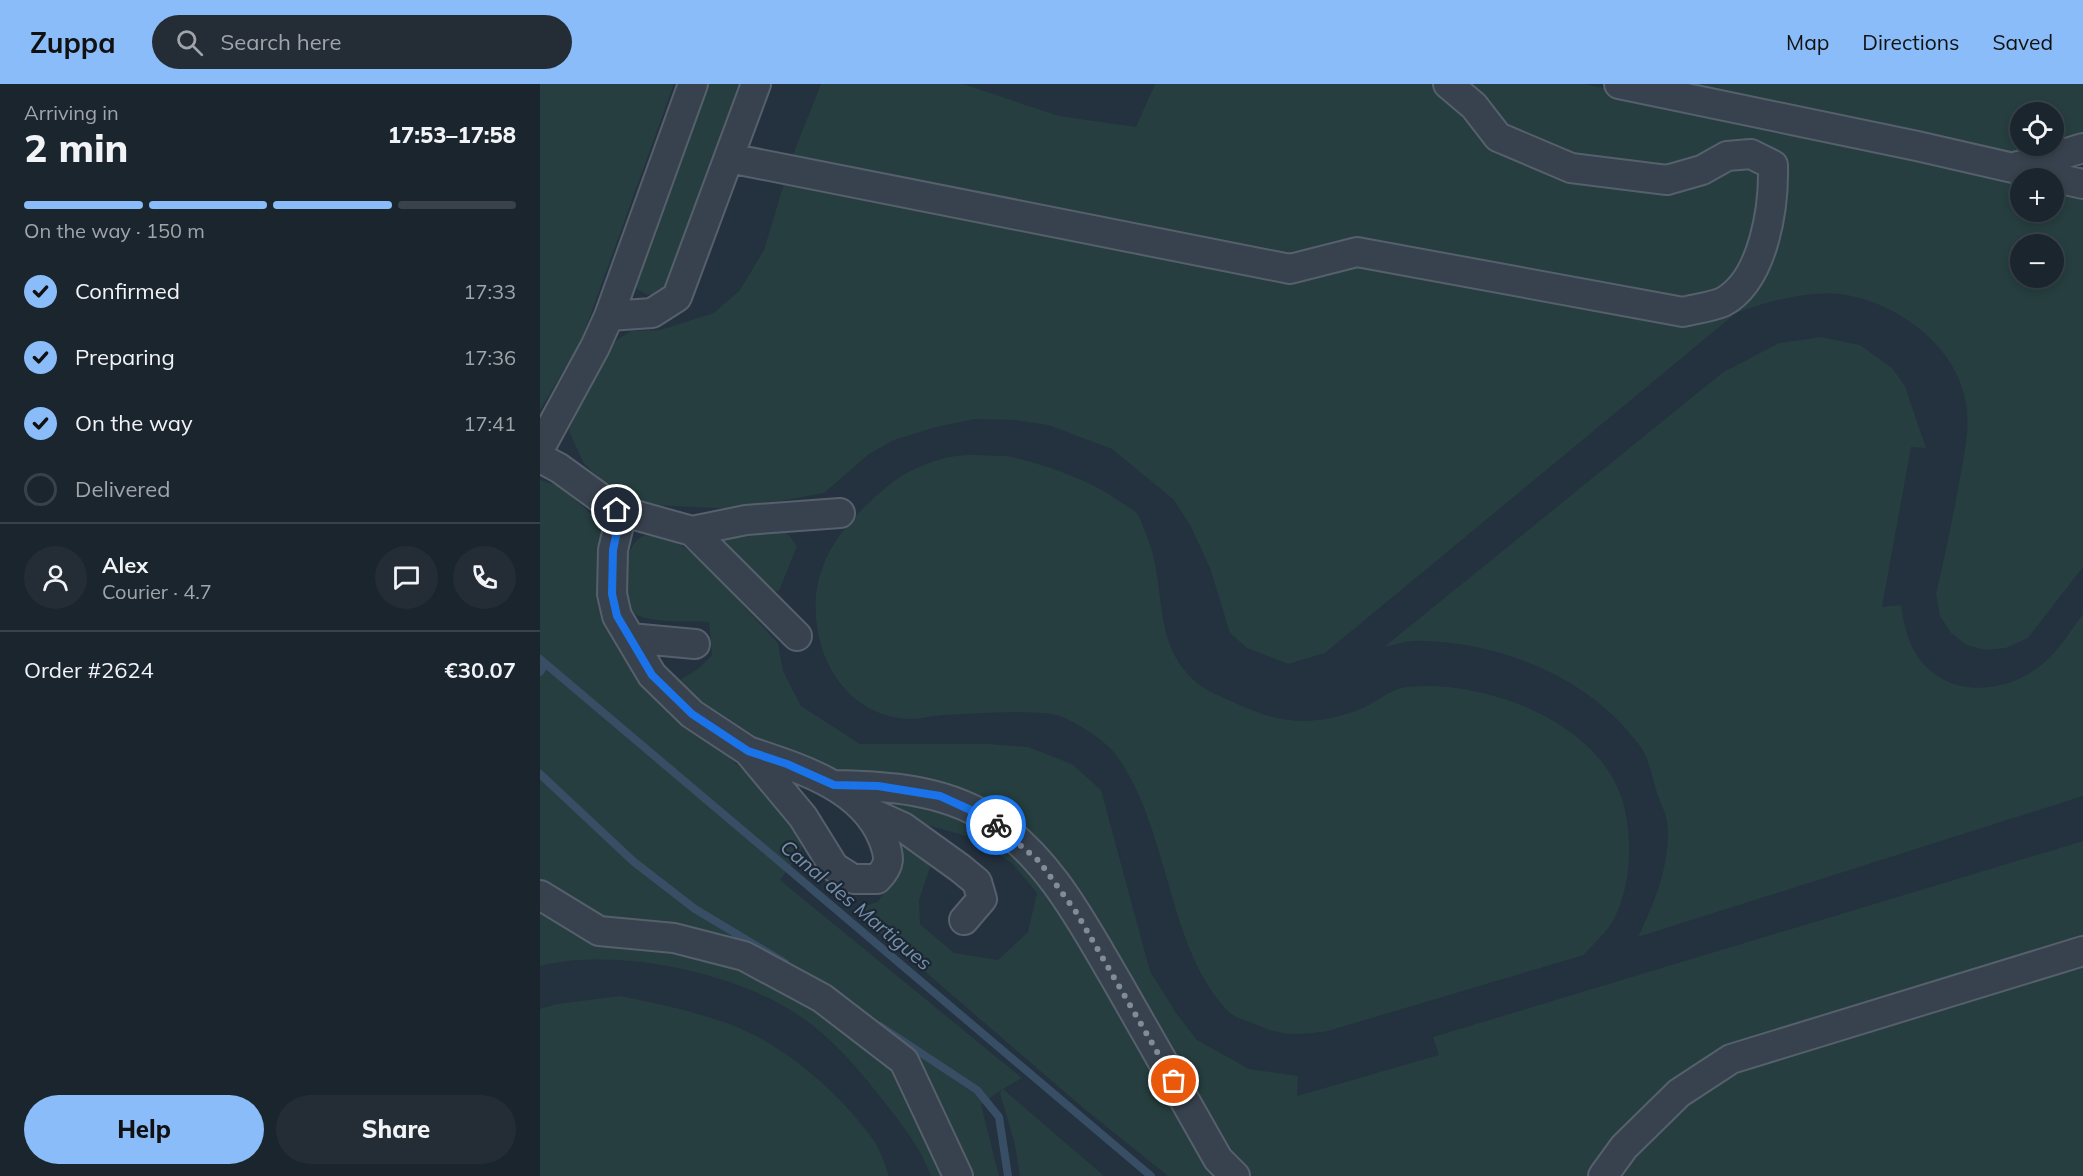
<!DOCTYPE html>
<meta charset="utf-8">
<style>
:root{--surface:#1b252e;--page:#242d36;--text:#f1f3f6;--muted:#a0a5aa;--line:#39424a;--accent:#89bcf8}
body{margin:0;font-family:Mulish,sans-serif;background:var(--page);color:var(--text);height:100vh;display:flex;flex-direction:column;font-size:22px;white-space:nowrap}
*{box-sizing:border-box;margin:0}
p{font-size:20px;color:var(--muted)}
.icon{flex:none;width:33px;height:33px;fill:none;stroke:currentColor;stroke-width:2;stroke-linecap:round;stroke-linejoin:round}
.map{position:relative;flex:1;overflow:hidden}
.sheet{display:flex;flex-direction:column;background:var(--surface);width:540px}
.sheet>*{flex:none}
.controls{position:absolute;left:1470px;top:18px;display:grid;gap:12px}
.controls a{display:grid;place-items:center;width:54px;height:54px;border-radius:50%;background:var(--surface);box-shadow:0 3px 9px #0003,0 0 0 2px var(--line);font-size:30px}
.pin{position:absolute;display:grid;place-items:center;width:51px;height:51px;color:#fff;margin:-26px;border:3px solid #fff;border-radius:50%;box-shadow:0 2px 6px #0007}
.courier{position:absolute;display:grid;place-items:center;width:60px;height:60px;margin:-30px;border:4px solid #1a73e8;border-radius:50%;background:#fff;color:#222;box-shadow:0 2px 8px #0007}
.head em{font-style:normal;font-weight:800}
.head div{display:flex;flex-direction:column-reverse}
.head{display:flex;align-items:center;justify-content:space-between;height:102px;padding:0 24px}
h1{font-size:39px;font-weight:800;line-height:45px}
.bar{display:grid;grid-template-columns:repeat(4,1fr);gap:9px 6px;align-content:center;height:72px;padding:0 24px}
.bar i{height:8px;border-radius:4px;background:var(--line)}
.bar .selected{background:var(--accent)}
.bar p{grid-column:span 4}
.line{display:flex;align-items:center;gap:15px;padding:0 24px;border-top:2px solid var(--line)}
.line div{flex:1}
.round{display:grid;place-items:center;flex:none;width:63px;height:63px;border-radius:32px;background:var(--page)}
ol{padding:0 24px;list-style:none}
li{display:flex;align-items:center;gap:18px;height:66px}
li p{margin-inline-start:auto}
li .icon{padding:6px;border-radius:50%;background:var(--accent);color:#111;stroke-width:4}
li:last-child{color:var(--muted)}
li i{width:33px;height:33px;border:3px solid var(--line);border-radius:50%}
.button{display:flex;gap:12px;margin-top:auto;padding:12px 24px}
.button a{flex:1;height:69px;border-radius:36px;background:var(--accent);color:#111;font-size:24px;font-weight:800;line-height:69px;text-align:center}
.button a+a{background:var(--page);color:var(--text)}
header{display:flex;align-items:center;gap:36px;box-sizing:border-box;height:84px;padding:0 30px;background:var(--accent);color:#111}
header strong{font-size:28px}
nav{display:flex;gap:33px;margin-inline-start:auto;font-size:21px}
.search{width:420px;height:54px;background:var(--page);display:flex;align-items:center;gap:15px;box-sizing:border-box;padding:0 21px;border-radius:33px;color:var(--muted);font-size:22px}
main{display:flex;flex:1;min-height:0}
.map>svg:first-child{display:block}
</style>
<header>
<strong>Zuppa</strong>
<div class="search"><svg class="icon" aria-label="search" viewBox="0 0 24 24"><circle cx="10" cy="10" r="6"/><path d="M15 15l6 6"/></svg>Search here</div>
<nav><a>Map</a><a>Directions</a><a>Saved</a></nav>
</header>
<main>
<section class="sheet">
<div class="head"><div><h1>2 min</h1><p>Arriving in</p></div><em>17:53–17:58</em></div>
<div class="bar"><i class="selected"></i><i class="selected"></i><i class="selected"></i><i></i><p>On the way · 150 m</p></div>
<ol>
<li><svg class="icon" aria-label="check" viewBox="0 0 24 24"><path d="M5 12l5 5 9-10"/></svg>Confirmed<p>17:33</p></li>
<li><svg class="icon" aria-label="check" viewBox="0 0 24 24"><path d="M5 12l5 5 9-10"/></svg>Preparing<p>17:36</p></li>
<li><svg class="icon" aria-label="check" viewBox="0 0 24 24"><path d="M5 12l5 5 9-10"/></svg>On the way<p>17:41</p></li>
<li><i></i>Delivered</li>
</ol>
<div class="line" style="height:108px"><a class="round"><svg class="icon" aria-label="person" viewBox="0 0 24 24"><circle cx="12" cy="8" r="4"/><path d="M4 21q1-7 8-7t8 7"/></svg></a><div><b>Alex</b><p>Courier · 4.7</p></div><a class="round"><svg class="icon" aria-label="chat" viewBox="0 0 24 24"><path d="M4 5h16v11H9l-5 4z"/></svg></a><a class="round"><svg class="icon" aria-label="phone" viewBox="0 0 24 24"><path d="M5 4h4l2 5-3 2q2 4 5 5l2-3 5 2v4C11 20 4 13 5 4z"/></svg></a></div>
<div class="line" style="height:78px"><div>Order #2624</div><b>€30.07</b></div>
<div class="button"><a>Help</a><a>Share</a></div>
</section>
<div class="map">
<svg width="1543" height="1092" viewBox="0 0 1543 1092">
<rect width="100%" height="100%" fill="#24313e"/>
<path fill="#263e3f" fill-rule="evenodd" d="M0,0H134L41,257L0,326Z
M161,0H200L127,198L120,209L107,211L95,204L94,188Z
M281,0H423L519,32L596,43L615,0H1044L1263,45L1480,95V128H1514V102L1543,107V483L1488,554L1466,564L1445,566L1427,561L1411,549L1400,532L1396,510C1405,471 1413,433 1420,394C1424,372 1429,349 1427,326C1422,270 1368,226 1316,213C1278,203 1232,216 1196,229L785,569L748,580L707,564L690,549L670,484L650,441L633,415L572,365L508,341L475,336L435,335L396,343L354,356L329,370L284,409L195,425L112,421L75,408L44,380L29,347L38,323L72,259L91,247L120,246L174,229L200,206L224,166L252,73ZM1480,160H1514V194H1480Z
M1130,0H1543V51L1505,69L1461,72ZM1480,28H1514V62H1480Z
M1281,253L1320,261L1352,284L1365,302L1386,364L1371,363L1342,523L1361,521C1364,541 1368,561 1381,577C1415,618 1475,608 1509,574C1522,562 1532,544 1543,530V712L1098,853C1114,820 1132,776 1127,739C1126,729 1120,718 1117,709C1112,694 1109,674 1100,662C1051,594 961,558 880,557C868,556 856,561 844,563L1182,289L1239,259Z
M468,372C509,382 546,394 581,418C586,422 593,425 597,430C601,434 603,442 605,448C630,501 607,564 664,604C672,609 682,613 691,617C738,639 768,644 818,626C834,620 850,605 867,603C947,594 1072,642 1086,731C1092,766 1090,805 1073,837C1066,849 1053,860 1044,871L788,947C752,952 741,952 707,937C701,935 693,932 689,928C627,866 630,744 576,671C564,655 537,639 520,632C501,625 428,630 405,631C390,632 372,637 358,634C308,626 279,580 276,533C271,475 308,435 349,401C364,388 390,377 410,373C428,369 450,372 468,372Z
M0,396L15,401L32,413L50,429L60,446L77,555L119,617L143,634L248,724L265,754L259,771L240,796L482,994L463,1005L564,1092H480L475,1061L460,1009L462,1005L441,1021L459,1092H391C381,1065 363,1042 345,1019C317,983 287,947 247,924C182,886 74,864 0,882Z
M239,445L249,451L257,462L239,507H228L208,489L175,449Z
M124,448L162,477L238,559L243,587L261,622L320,660H448L488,663L532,680L561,706L610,887L636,929L657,956L709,985L758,992L757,1012L899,971L893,953L1543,757V856L1181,968L1139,992L1110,1019L1049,1092H628L542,1023L317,829L321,823L338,818L353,792L360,760L392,778L379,816L380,840L414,869L458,876L488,848L497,809L472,779L433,754L349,730L217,659L166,626L135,599L158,585L172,571L169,538C150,537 107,540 92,528C73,514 84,458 105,451C110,449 118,449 124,448Z
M1543,876V1092H1070L1084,1071L1194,982Z
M80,912C117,919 152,927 187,939C246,961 299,1008 335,1058C341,1068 345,1081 349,1092H0V925L17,920Z"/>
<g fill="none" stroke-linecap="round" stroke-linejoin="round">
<path stroke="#384e65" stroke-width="8" d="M0,575L611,1092
M0,588L5,580
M0,690L94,778L155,825L245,879
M340,942L437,1006L459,1033L468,1092"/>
<g stroke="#56606c" stroke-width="32">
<path id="minor" d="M1079,0L1377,62L1543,100
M189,74L750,185L817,168L1143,228C1155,225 1171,223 1183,218C1224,196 1234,123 1233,81L1211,70L1187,72L1162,86L1127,96L1031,84L958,53L934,22L908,0
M1478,82L1488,81L1543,64
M69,232L112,229L137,213L216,0
M0,364L55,263L69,232L153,0
M0,374L19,384L77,426L152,447
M82,428L73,466L72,510L77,532L112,591L152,630L208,667L263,733L294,783L313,795H337C351,781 350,773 343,755C322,702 258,684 208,667
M257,552L152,447L206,436L300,429
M90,554L155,560
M294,701C347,702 401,705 448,734C509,772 543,840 579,901C612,958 645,1017 678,1075L695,1092
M325,726L363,743L420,784L437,798L442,815L424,836
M0,811L59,847L134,854L204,872L282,914L364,977L418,1092
M1063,1092L1084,1063L1139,1009L1191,975L1543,867"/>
</g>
<use href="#minor" stroke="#38424e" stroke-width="28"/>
</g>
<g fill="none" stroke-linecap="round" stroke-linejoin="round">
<path stroke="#828c98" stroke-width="6" stroke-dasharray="0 10.8" d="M456,741L499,777L536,828L634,997"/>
<path stroke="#1a73e8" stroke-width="8" d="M77,426L81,428L73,466L72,510L77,532L112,591L152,630L208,667L247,680L294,701L338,702L400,712L448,734L456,741"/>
</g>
<g text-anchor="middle" stroke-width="4.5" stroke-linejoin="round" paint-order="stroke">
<g font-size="20" font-style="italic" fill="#7490ac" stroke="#1d2733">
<text transform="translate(316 821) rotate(40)" y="7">Canal des Martigues</text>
</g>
</g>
</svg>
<div class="controls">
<a><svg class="icon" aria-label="locate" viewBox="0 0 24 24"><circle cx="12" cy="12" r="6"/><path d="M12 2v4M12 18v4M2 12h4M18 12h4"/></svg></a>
<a>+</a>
<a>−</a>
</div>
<div class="pin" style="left:634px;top:997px;background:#ea580c"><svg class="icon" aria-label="bag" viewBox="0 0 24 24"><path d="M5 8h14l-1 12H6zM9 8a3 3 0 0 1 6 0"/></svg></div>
<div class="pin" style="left:77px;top:426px;background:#1f2937"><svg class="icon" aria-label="home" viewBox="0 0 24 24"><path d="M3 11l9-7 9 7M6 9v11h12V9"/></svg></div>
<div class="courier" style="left:456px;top:741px"><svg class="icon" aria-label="bike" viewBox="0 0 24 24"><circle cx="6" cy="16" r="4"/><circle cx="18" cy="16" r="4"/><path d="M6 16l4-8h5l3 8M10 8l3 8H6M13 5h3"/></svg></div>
</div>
</main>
